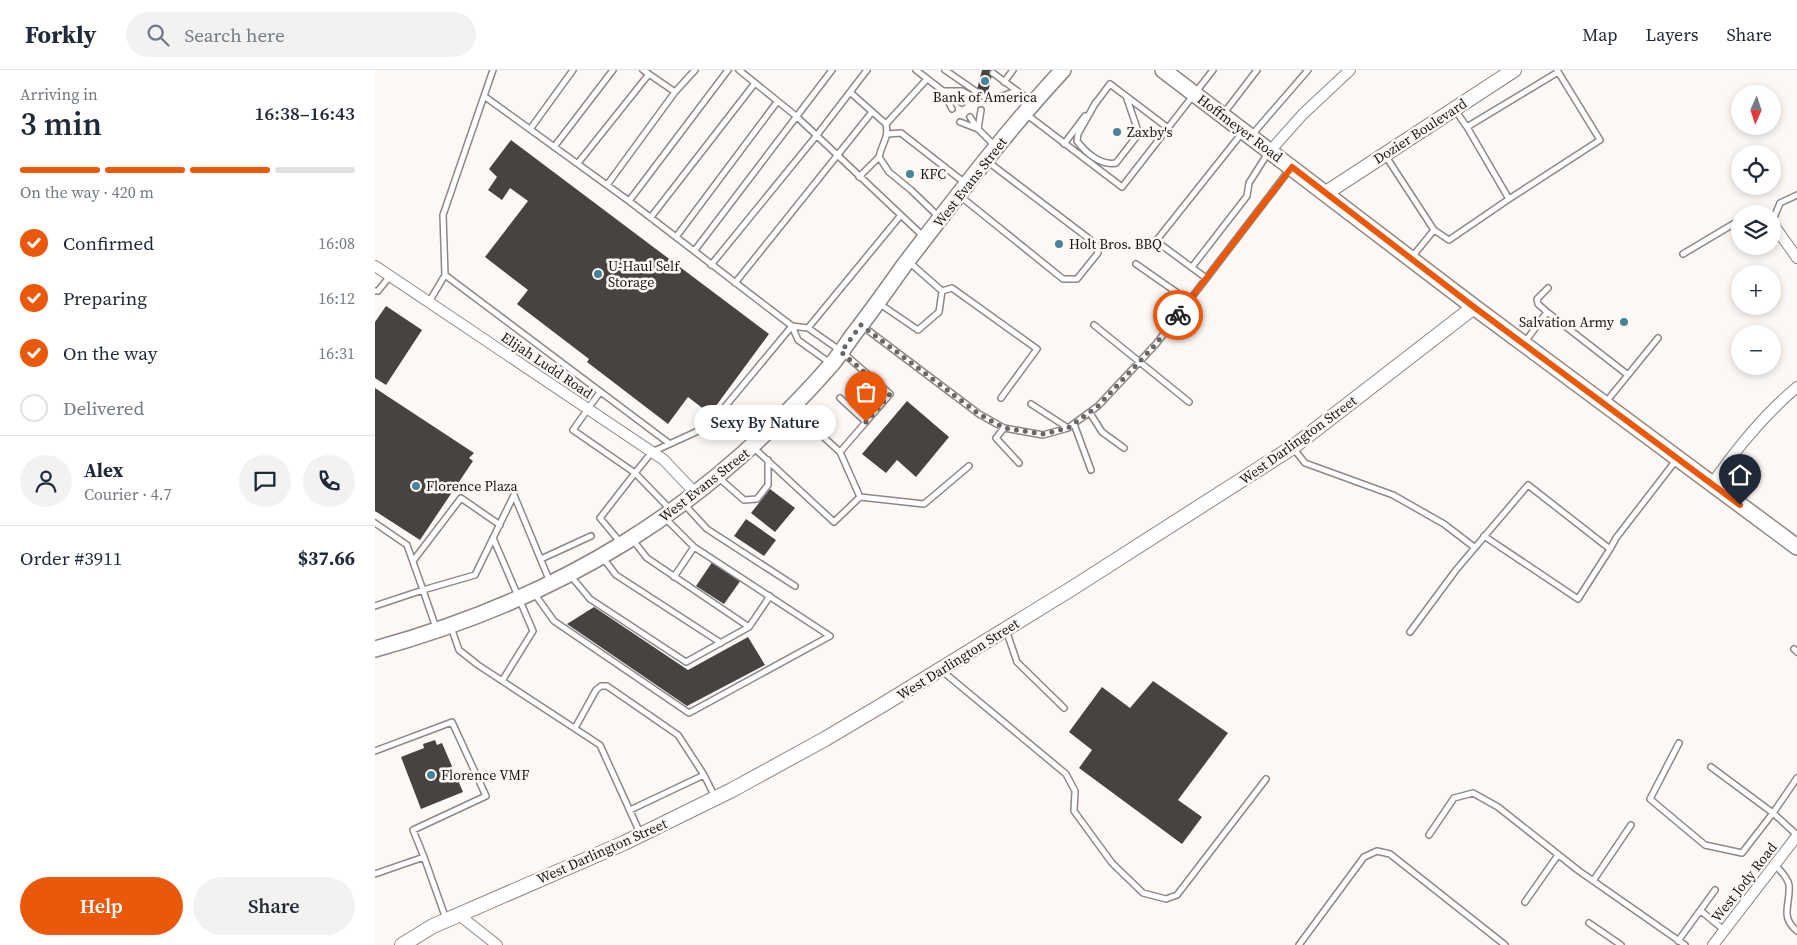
<!DOCTYPE html>
<meta charset="utf-8">
<style>
:root{--surface:#fff;--page:#f2f2f3;--text:#1f2937;--muted:#747a83;--line:#e0e1e3;--accent:#ea580c}
body{margin:0;font-family:"Source Serif 4",serif;background:var(--page);color:var(--text);height:100vh;display:flex;flex-direction:column;font-size:19px;white-space:nowrap}
*{box-sizing:border-box;margin:0}
p{font-size:16px;color:var(--muted)}
.icon{flex:none;width:28px;height:28px;fill:none;stroke:currentColor;stroke-width:2;stroke-linecap:round;stroke-linejoin:round}
.map{position:relative;flex:1;overflow:hidden}
.drawer{display:flex;flex-direction:column;background:var(--surface);width:375px}
.drawer>*{flex:none}
.needle{width:32px;rotate:183deg}
.buttons{position:absolute;left:1356px;top:15px;display:grid;gap:10px}
.buttons a{display:grid;place-items:center;width:50px;height:50px;border-radius:50%;background:var(--surface);box-shadow:0 2px 8px #0003;font-size:25px}
.pin{position:absolute;display:grid;place-items:center;width:42px;height:42px;color:#fff;margin:-51px -21px;border-radius:50% 50% 50% 0;rotate:-45deg;box-shadow:0 0 5px #0007}
.pin .icon{rotate:45deg}
.courier{position:absolute;display:grid;place-items:center;width:50px;height:50px;margin:-25px;border:4px solid #ea580c;border-radius:50%;background:#fff;color:#222;box-shadow:0 1px 6px #0007}
.bubble{position:absolute;height:35px;border-radius:18px;background:var(--surface);box-shadow:0 2px 8px #0003;font-size:16px;font-weight:600;line-height:35px;text-align:center}
.head em{font-style:normal;font-weight:600}
.head div{display:flex;flex-direction:column-reverse}
.head{display:flex;align-items:center;justify-content:space-between;height:85px;padding:0 20px}
h1{font-size:32px;font-weight:600;line-height:38px}
.bar{display:grid;grid-template-columns:repeat(4,1fr);gap:8px 5px;align-content:center;height:60px;padding:0 20px}
.bar i{height:6px;border-radius:4px;background:var(--line)}
.bar .selected{background:var(--accent)}
.bar p{grid-column:span 4}
.line{display:flex;align-items:center;gap:12px;padding:0 20px;border-top:1px solid var(--line)}
.line div{flex:1}
.round{display:grid;place-items:center;flex:none;width:52px;height:52px;border-radius:26px;background:var(--page)}
ol{padding:0 20px;list-style:none}
li{display:flex;align-items:center;gap:15px;height:55px}
li p{margin-inline-start:auto}
li .icon{padding:5px;border-radius:50%;background:var(--accent);color:#fff;stroke-width:4}
li:last-child{color:var(--muted)}
li i{width:28px;height:28px;border:2px solid var(--line);border-radius:50%}
.button{display:flex;gap:10px;margin-top:auto;padding:10px 20px}
.button a{flex:1;height:58px;border-radius:30px;background:var(--accent);color:#fff;font-size:20px;font-weight:600;line-height:58px;text-align:center}
.button a+a{background:var(--page);color:var(--text)}
header{display:flex;align-items:center;gap:30px;box-sizing:border-box;height:70px;padding:0 25px;background:var(--surface);border-bottom:1px solid var(--line)}
header strong{font-size:24px}
nav{display:flex;gap:28px;margin-inline-start:auto;font-size:18px}
.search{width:350px;height:45px;background:var(--page);display:flex;align-items:center;gap:12px;box-sizing:border-box;padding:0 18px;border-radius:28px;color:var(--muted);font-size:19px}
main{display:flex;flex:1;min-height:0}
.map>svg:first-child{display:block}
</style>
<header>
<strong>Forkly</strong>
<div class="search"><svg class="icon" aria-label="search" viewBox="0 0 24 24"><circle cx="10" cy="10" r="6"/><path d="M15 15l6 6"/></svg>Search here</div>
<nav><a>Map</a><a>Layers</a><a>Share</a></nav>
</header>
<main>
<section class="drawer">
<div class="head"><div><h1>3 min</h1><p>Arriving in</p></div><em>16:38–16:43</em></div>
<div class="bar"><i class="selected"></i><i class="selected"></i><i class="selected"></i><i></i><p>On the way · 420 m</p></div>
<ol>
<li><svg class="icon" aria-label="check" viewBox="0 0 24 24"><path d="M5 12l5 5 9-10"/></svg>Confirmed<p>16:08</p></li>
<li><svg class="icon" aria-label="check" viewBox="0 0 24 24"><path d="M5 12l5 5 9-10"/></svg>Preparing<p>16:12</p></li>
<li><svg class="icon" aria-label="check" viewBox="0 0 24 24"><path d="M5 12l5 5 9-10"/></svg>On the way<p>16:31</p></li>
<li><i></i>Delivered</li>
</ol>
<div class="line" style="height:90px"><a class="round"><svg class="icon" aria-label="person" viewBox="0 0 24 24"><circle cx="12" cy="8" r="4"/><path d="M4 21q1-7 8-7t8 7"/></svg></a><div><b>Alex</b><p>Courier · 4.7</p></div><a class="round"><svg class="icon" aria-label="chat" viewBox="0 0 24 24"><path d="M4 5h16v11H9l-5 4z"/></svg></a><a class="round"><svg class="icon" aria-label="phone" viewBox="0 0 24 24"><path d="M5 4h4l2 5-3 2q2 4 5 5l2-3 5 2v4C11 20 4 13 5 4z"/></svg></a></div>
<div class="line" style="height:65px"><div>Order #3911</div><b>$37.66</b></div>
<div class="button"><a>Help</a><a>Share</a></div>
</section>
<div class="map">
<svg width="1422" height="875" viewBox="0 0 1422 875">
<rect width="100%" height="100%" fill="#fef8f5"/>
<path fill="#484341" d="M607,0H618L612,27L602,20Z
M136,70L394,264L335,344L313,327L293,354L212,292L214,289L142,234L153,220L110,187L153,131L135,118L127,130L113,120L122,107L114,99Z
M11,236L47,260L11,315L0,308V252Z
M0,318L99,383L94,388L98,391L45,470L0,441Z
M532,331L574,367L541,407L522,390L511,403L487,384Z
M395,419L420,438L400,462L376,443Z
M371,449L401,470L389,486L359,466Z
M338,491L366,510L349,534L321,516Z
M219,537L313,600L373,567L390,595L312,636L192,554Z
M778,611L853,663L803,730L827,747L807,774L704,698L717,680L694,662L727,617L755,638Z
M60,670L62,675L67,673L88,722L46,739L26,687L49,678L48,674Z"/>
<g fill="none" stroke-linecap="round" stroke-linejoin="round">
<g stroke="#8d8785" stroke-width="8">
<path id="service" d="M118,0L109,26L254,131L417,256L334,356L277,382L260,403L198,360L225,322
M268,0L300,22L320,0
M364,0L421,46L549,167
M541,0L568,21L577,39
M570,0L612,29L622,28L641,21
M618,3L657,32
M552,9L511,54C514,68 507,73 504,87L514,102L536,120L564,147
M629,12L638,0
M568,21H587L598,27
M569,21L587,33
M476,23L511,54
M109,26L68,145L70,205L295,374
M721,32L703,64L702,71C711,83 726,96 741,93L762,66V58L751,26
M720,34L735,14L793,58
M849,43L882,0
M651,44L747,117L838,0
M595,47L602,58
M585,52L603,59L620,76
M1092,57L1183,2
M156,58L198,0
M603,59L606,40
M513,64L526,63L590,113
M876,66L933,0
M689,74L710,46
M179,77L238,0
M1010,85L1059,160L1074,170L1134,129L1092,57L1080,40
M203,93L274,4
M484,107L504,87
M232,115L300,22
M585,126L688,209H702L723,183L721,174L612,91
M1134,129L1225,70L1182,0
M254,131L353,0
M276,147L380,13
M1398,150L1405,133L1422,125
M301,167L402,32
M320,180L457,0
M1308,184L1365,150
M1037,187L1059,160
M761,194L814,231
M336,195L442,65L492,0
M817,197L872,126L874,113L893,83
M831,208L781,171L867,63
M360,213L497,42
M0,221H3L15,206
M567,221L577,218L662,279L626,328
M54,232L70,205
M505,234L543,260L564,242L567,221L534,192
M1172,242L1163,234L1162,229L1173,218
M486,255L604,344L629,358L668,365L693,358L723,336L781,274L915,99
M719,255L814,332
M433,258L526,145
M1150,272L1172,242L1253,305
M455,293L423,270L417,256L433,258L466,281L515,324L465,382
M465,328L491,352
M1231,332L1283,268
M656,334L693,358
M715,343L727,362L749,378
M699,354L716,400
M629,358L621,368L644,393
M378,377L459,452L485,427L465,382L418,339
M918,378L930,393L1018,425L1069,454L1099,477
M344,408L369,430L382,429L393,415V390
M139,425L175,512
M485,427L549,434L594,396
M309,434L332,459L420,516
M0,453L32,475L48,520L100,505L139,425
M1109,466L1203,529L1235,479
M118,468L158,561L127,611
M257,469L272,488L374,557
M245,472L225,448L260,403L295,439
M228,488L241,505L346,573
M166,489L216,466
M38,491L86,428L125,455
M195,505L215,529L311,592L374,557L395,526
M299,507L319,477
M159,523L179,551L314,643L455,566L319,477L290,448
M0,536L48,520L61,558
M76,557L84,580L103,595L225,675L265,763
M631,560L642,592L689,638
M1035,562L1081,500L1153,415L1235,479L1241,468L1302,389
M1419,579L1422,582
M566,600L691,704L700,721L699,741L737,793L768,823L791,829L802,825L891,709
M200,658L221,620L226,616H232L303,665L329,705
M1304,673L1275,729L1330,775L1367,783L1398,743L1422,708
M0,681L77,652L111,726L38,760L49,787
M1336,697L1398,743L1422,765
M255,740L329,705L340,727
M1054,765L1079,728L1098,723L1123,737L1204,801L1310,875
M1400,795C1405,800 1413,808 1414,815C1416,834 1404,846 1422,861
M0,804L49,787L71,849
M1218,811L1256,755
M1150,832L1183,785
M1326,841L1349,860
M1214,853L1246,875
M1303,871L1340,820
M924,875L989,787L1002,781L1015,784L1130,875"/>
</g>
<g stroke="#8d8785" stroke-width="12">
<path id="minor" d="M895,81L928,44L975,0
M1398,154L1422,188
M0,196L289,390L321,424
M1337,414C1361,379 1390,344 1422,317
M84,845L122,875
M1338,875L1422,766"/>
</g>
<g stroke="#8d8785" stroke-width="16">
<path id="tertiary" d="M951,123L1139,0
M27,875L58,856L249,773L357,720L450,669L509,634L696,519L918,377L1099,237"/>
</g>
<g stroke="#8d8785" stroke-width="18">
<path id="secondary" d="M788,0L1099,237L1422,477
M0,579C186,528 329,440 456,295C464,286 471,275 478,265C496,242 513,218 530,194C580,129 632,60 688,0"/>
</g>
<use href="#service" stroke="#fff" stroke-width="5"/>
<use href="#minor" stroke="#fff" stroke-width="10"/>
<use href="#tertiary" stroke="#fff" stroke-width="14"/>
<use href="#secondary" stroke="#fff" stroke-width="15"/>
</g>
<g fill="none" stroke-linecap="round" stroke-linejoin="round">
<path stroke="#696664" stroke-width="5" stroke-dasharray="0 9" d="M491,352L515,324L466,282L486,255L604,344L629,358L668,364L693,358L723,336L781,274L803,245"/>
<path stroke="#ea580c" stroke-width="6" d="M803,245L917,97L1099,237L1365,435"/>
</g>
<g fill="#458499" stroke="#fef8f5" stroke-width="2">
<circle cx="610" cy="11" r="5"/>
<circle cx="742" cy="62" r="5"/>
<circle cx="535" cy="104" r="5"/>
<circle cx="684" cy="174" r="5"/>
<circle cx="223" cy="204" r="5"/>
<circle cx="1249" cy="252" r="5"/>
<circle cx="41" cy="416" r="5"/>
<circle cx="56" cy="705" r="5"/>
</g>
<g text-anchor="middle" stroke-width="5" stroke-linejoin="round" paint-order="stroke">
<g font-size="14" fill="#191716" stroke="#fef8f5" text-anchor="start">
<text x="610" y="32" text-anchor="middle">Bank of America</text>
<text x="752" y="67">Zaxby's</text>
<text x="545" y="109">KFC</text>
<text x="694" y="179">Holt Bros. BBQ</text>
<text x="233" y="201">U-Haul Self<tspan x="233" dy="16">Storage</tspan></text>
<text x="1239" y="257" text-anchor="end">Salvation Army</text>
<text x="51" y="421">Florence Plaza</text>
<text x="66" y="710">Florence VMF</text>
</g>
<g font-size="14" fill="#191716" stroke="#fef8f5">
<text transform="translate(865 58) rotate(37)" y="5">Hoffmeyer Road</text>
<text transform="translate(1045 61) rotate(-33)" y="5">Dozier Boulevard</text>
<text transform="translate(595 112) rotate(-52)" y="5">West Evans Street</text>
<text transform="translate(172 295) rotate(34)" y="5">Elijah Ludd Road</text>
<text transform="translate(923 370) rotate(-36)" y="5">West Darlington Street</text>
<text transform="translate(329 415) rotate(-38)" y="5">West Evans Street</text>
<text transform="translate(583 589) rotate(-32)" y="5">West Darlington Street</text>
<text transform="translate(227 781) rotate(-24)" y="5">West Darlington Street</text>
<text transform="translate(1369 812) rotate(-52)" y="5">West Jody Road</text>
</g>
</g>
</svg>
<div class="buttons">
<a><svg class="needle" viewBox="-14 -14 28 28"><path d="M0-13l5 13h-10z" fill="#e53935"/><path d="M0 13l5-13h-10z" fill="#747a83"/></svg></a>
<a><svg class="icon" aria-label="locate" viewBox="0 0 24 24"><circle cx="12" cy="12" r="6"/><path d="M12 2v4M12 18v4M2 12h4M18 12h4"/></svg></a>
<a><svg class="icon" aria-label="layers" viewBox="0 0 24 24"><path d="M12 4l9 5-9 5-9-5zM3 14l9 5 9-5"/></svg></a>
<a>+</a>
<a>−</a>
</div>
<div class="pin" style="left:491px;top:352px;background:#ea580c"><svg class="icon" aria-label="bag" viewBox="0 0 24 24"><path d="M5 8h14l-1 12H6zM9 8a3 3 0 0 1 6 0"/></svg></div>
<div class="pin" style="left:1365px;top:435px;background:#1f2937"><svg class="icon" aria-label="home" viewBox="0 0 24 24"><path d="M3 11l9-7 9 7M6 9v11h12V9"/></svg></div>
<div class="courier" style="left:803px;top:245px"><svg class="icon" aria-label="bike" viewBox="0 0 24 24"><circle cx="6" cy="16" r="4"/><circle cx="18" cy="16" r="4"/><path d="M6 16l4-8h5l3 8M10 8l3 8H6M13 5h3"/></svg></div>
<div class="bubble" style="left:319px;top:335px;width:142px">Sexy By Nature</div>
</div>
</main>
